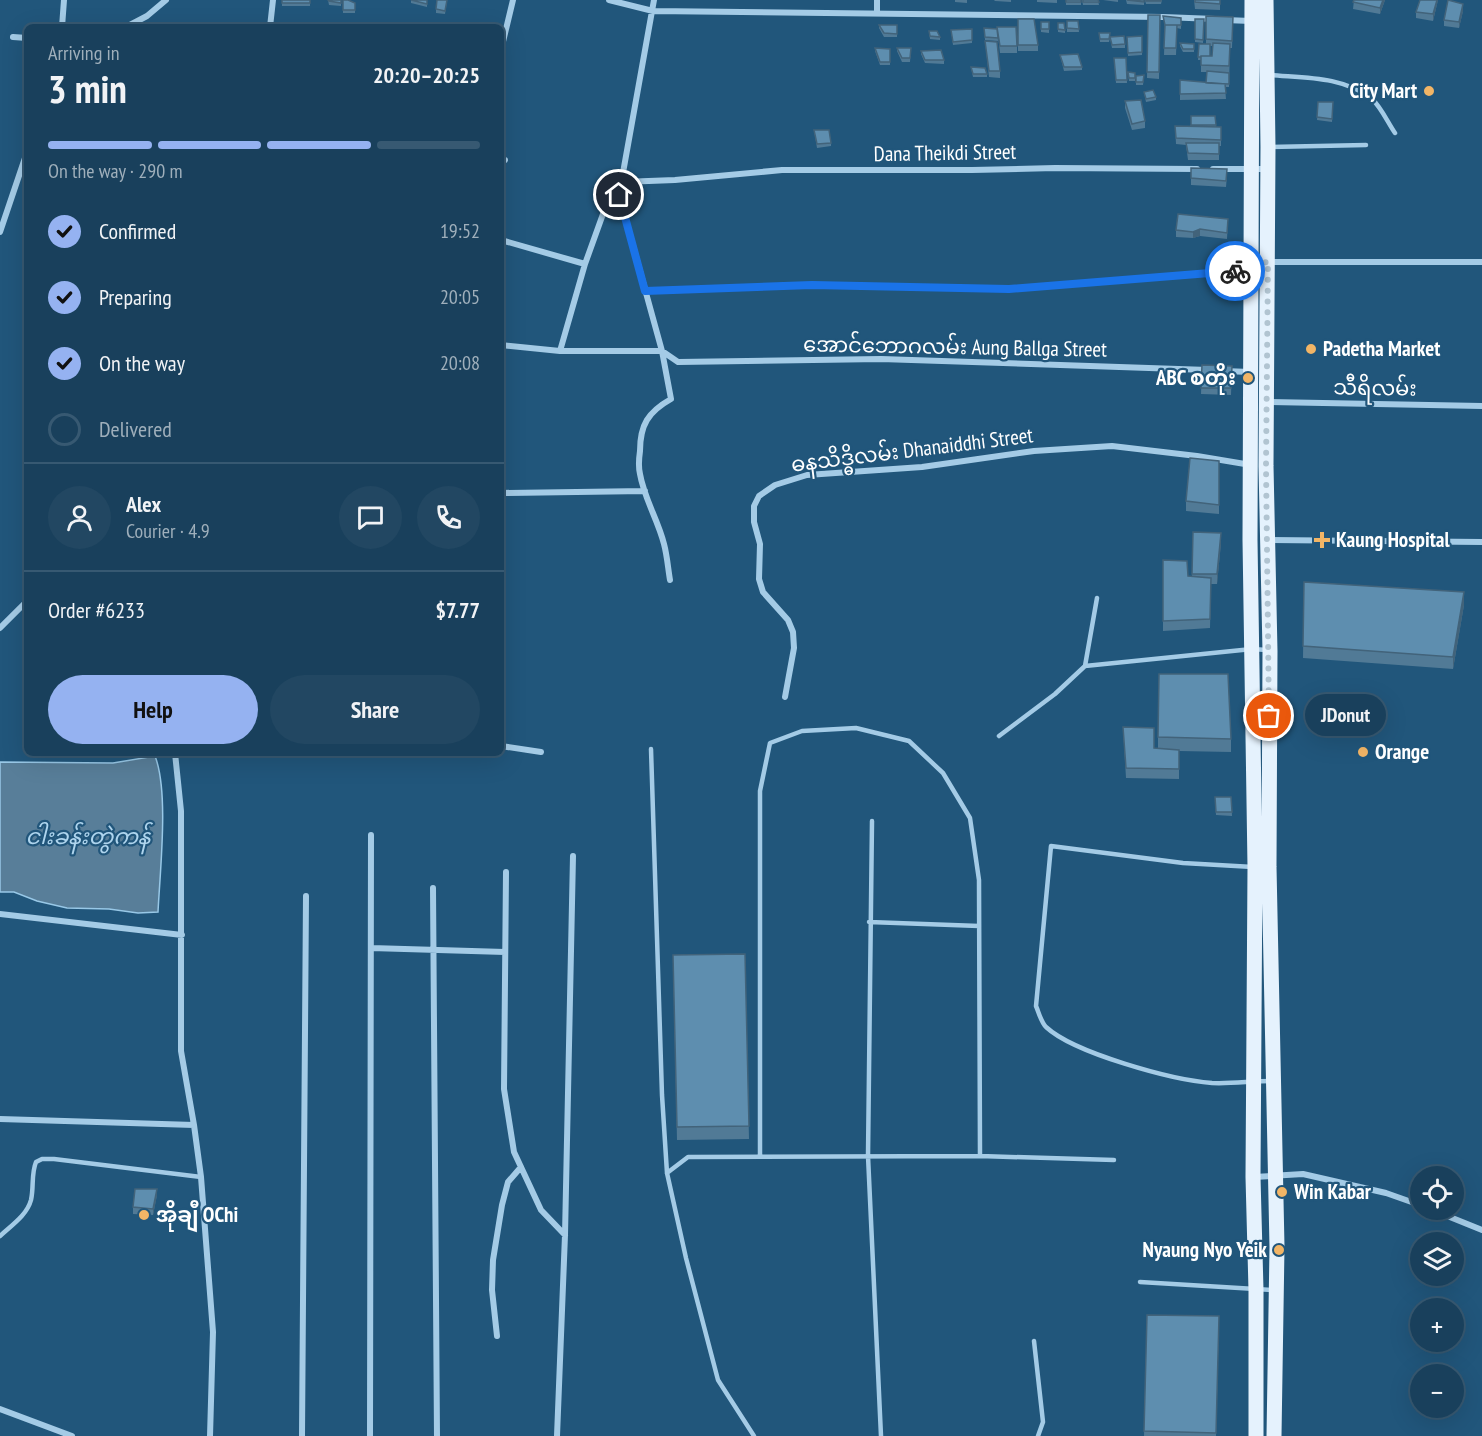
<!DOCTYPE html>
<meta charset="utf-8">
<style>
:root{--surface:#19405c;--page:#224762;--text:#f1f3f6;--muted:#9fafbb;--line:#375972;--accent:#95b2f1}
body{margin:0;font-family:"PT Sans Narrow","Noto Sans Myanmar",sans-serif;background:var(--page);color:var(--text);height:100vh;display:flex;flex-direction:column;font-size:22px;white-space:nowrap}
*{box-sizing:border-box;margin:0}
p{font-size:20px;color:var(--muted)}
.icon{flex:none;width:33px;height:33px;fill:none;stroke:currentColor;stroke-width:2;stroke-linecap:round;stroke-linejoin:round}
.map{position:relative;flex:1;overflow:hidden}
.side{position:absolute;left:24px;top:24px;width:480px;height:732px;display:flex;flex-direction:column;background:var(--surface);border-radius:9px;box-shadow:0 6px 24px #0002,0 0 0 2px var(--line)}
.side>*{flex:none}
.tools{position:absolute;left:1410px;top:1166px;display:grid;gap:12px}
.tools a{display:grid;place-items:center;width:54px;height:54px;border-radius:50%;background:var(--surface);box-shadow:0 6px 24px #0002,0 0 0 2px var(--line);font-size:30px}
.pin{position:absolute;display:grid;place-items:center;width:51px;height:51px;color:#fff;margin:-26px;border:3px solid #fff;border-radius:50%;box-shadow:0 2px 6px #0007}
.courier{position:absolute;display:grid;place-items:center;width:60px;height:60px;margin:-30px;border:4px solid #1a73e8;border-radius:50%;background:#fff;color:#222;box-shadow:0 2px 8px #0007}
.bubble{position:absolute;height:42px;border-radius:21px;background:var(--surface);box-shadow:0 6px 24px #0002,0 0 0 2px var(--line);font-size:20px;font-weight:700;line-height:42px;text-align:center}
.head em{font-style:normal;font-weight:700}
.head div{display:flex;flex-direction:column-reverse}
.head{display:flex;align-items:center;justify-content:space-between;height:102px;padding:0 24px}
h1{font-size:39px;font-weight:700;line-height:45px}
.bar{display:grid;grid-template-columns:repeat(4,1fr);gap:9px 6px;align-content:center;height:72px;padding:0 24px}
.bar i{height:8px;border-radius:4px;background:var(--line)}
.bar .selected{background:var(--accent)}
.bar p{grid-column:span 4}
.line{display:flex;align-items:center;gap:15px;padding:0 24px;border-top:2px solid var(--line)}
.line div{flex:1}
.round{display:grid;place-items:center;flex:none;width:63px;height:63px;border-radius:32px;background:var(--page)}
ol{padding:0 24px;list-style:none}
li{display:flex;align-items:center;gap:18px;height:66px}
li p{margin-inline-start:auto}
li .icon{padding:6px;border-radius:50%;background:var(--accent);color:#111;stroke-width:4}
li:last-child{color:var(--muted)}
li i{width:33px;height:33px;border:3px solid var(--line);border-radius:50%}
.button{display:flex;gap:12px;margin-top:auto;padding:12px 24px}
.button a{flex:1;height:69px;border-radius:36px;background:var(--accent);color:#111;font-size:24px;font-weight:700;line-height:69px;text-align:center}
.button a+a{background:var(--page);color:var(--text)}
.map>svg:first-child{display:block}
</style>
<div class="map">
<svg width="1482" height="1436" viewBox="0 0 1482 1436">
<rect width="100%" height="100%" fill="#21567b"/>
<path fill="#587e99" stroke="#98c8e7" stroke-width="1.5" d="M155,756C169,792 160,870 158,912L138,913L109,909L67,908L37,901L14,892H0V762L113,763Z"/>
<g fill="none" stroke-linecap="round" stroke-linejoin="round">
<path stroke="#a4cbe6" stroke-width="4.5" d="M1270,75C1304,78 1343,76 1372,99C1381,107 1388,123 1395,133
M1270,147L1366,145
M1085,666L1252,649L1267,650
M999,736L1055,694L1085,666L1097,598
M651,749L662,1095L667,1173L686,1258L718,1380L754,1436
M872,821L868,1156L881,1436
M1253,867L1183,863L1051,846L1036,1006C1039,1013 1041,1022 1046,1027C1074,1053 1172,1080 1212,1083C1231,1084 1252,1081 1272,1081
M869,922L979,926
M760,1156V791L770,743L802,731L856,728L909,741L943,773L970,818L979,880L980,1156
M667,1173L688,1157L980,1156L1114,1160
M0,1236C12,1225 27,1215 31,1200C34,1187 31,1174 36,1162L42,1159H54L201,1177
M1140,1282L1273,1290
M1034,1341L1043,1422L1038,1436"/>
<path stroke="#a4cbe6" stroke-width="6" d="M609,0L653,11L1163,17L1215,19
M654,0L619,195L662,351L671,399C648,412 640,425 640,451C639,458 638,466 640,474C644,498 658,520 664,544C667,555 668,568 670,580
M877,13V0
M1225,20L1251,21
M62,27L64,0
M126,27L147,16L166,0
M270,27L273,0
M13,37L27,38
M501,50L513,0
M501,159L505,160
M1213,169H1268
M622,182L675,180L782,170H972L1055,168L1197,169
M0,232L27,152
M501,240L585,264
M1267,262H1482
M645,291L812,285L1009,289L1249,270
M501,345L560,351H662L678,362L881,359L1208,370
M560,351L585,264L603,214L619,195
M1224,371L1250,372
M1268,402L1482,406
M501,493L645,491
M1270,540L1482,542
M0,628L27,601
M785,697L794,648L793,632L788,620L763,592L759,579L760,544L754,522V506L759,496L775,485L807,475L922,467L1034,451L1112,446L1197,456L1251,465
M501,746L541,752
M175,753L181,811V1051L194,1125L201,1177L213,1332L210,1436
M506,872L504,1089L514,1152L541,1210L565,1235
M433,888L437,1436
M0,914L182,935
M371,948L505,952
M0,1119L194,1125
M1254,1177L1303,1174L1386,1193L1420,1205
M1430,1209L1482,1230
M497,1336L492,1290L493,1260L502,1205L508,1182L521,1167
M0,1409L72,1436
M302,1436L306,896
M370,1436L371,835
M557,1436L565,1235L573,856"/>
<path stroke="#e5f2fd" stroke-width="15" d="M1252,0L1250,540L1255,867L1253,1177L1256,1290V1436
M1266,0L1268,147L1266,466L1270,651L1269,867L1277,1247L1274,1436"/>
</g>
<path fill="#517a96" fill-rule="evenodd" d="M282,0L310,3V6H282Z
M328,0H341V6L329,5Z
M343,0L355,3V13H343Z
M411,0H427V7L411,3Z
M447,0L445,14L436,13V9Z
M955,0H967V3L955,2Z
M994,0H1011V2L995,1Z
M1037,0H1057V3L1037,2Z
M1066,0H1081V5H1066Z
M1082,0H1098L1099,5H1083Z
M1103,0H1118V2Z
M1126,0L1144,2V5L1127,4Z
M1145,0H1162L1161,4H1146Z
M1194,0H1220V10L1195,9Z
M1354,0H1385L1380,14L1353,9Z
M1438,0L1433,21L1416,18V12Z
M1463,11L1459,28L1444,26V20Z
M1148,15H1160L1159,79L1147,78Z
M1163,16L1181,18V29L1177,28L1176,55H1164L1165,27Z
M1206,16L1233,17L1232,48H1230L1229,87H1225L1226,99L1180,100V80L1206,83L1207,72H1201V60H1198L1199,44H1206ZM1210,46H1212V56H1210Z
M1018,19L1038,45V51H1018Z
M1195,19H1204L1203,43L1195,42Z
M1067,21H1078L1079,32H1067Z
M1041,22H1049V33L1041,32Z
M1058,23L1065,30V33L1058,32Z
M879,25H897V37H884L879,28Z
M997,27L1017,46V53H1000Z
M984,28L997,29L998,41L985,40Z
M972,29V43L953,45L951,30Z
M929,31L940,37V40L930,39Z
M1099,33L1110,37L1125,44V48H1112L1110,37L1109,42H1100Z
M1142,36V55L1128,56L1127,40Z
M985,41L1000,71V78L989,77Z
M1180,43L1194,44V52H1183L1180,46Z
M875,48L890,49V65H880L875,51Z
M897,48H911L910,62H902L897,51Z
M921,51L944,60V64L925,63L921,54Z
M1060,55L1082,67V70L1064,71Z
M1114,58H1126L1127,83H1116Z
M971,67L987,74V77H973Z
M1128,72L1135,73V81H1129Z
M1144,75L1143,85H1136V76Z
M1144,92L1156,97V100L1146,102Z
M1125,101L1145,121V128L1132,130L1125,108Z
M1318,102H1333L1332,122L1317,120Z
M1191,116H1215L1216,127H1221V146H1219V160H1188L1186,145L1176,144L1175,126H1191Z
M814,130L831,143V146L817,148Z
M1191,168L1227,175L1226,187L1191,185Z
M1228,219L1227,239L1200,236L1193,238L1176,237V230Z
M1202,365L1232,366L1231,395L1201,394Z
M1219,461V514L1186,511V501Z
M1193,532L1221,543L1217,584H1211L1210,628L1163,631V560L1188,576L1192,577Z
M1304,582L1464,605L1453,669L1303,658Z
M1123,727L1154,748H1158V737L1231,739V752L1179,751V779L1126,778Z
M1215,797H1231L1232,816L1216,815Z
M745,954L749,1139L677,1140L673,955Z
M157,1195L153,1215L133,1214V1207Z
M1147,1315L1219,1316L1216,1436H1144Z"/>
<path fill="#42637a" d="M1383,0H1385L1380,14V8Z
M1437,0H1438L1433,21V14Z
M1463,4V11L1459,28V22Z
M1200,229V236L1193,238V232Z
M1221,533V543L1217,584V574Z
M1464,592V605L1453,669V657Z
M157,1189V1195L153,1215V1209Z"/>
<path fill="#5e8eaf" stroke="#42637a" stroke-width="1.5" d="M282,0H310V3H282Z
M328,0H341V3L329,1Z
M343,0H348L355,3V10H343Z
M411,0H427V4Z
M437,0H447L445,11L436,9Z
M1066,0H1081V2H1066Z
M1083,0H1098L1099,2H1083Z
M1127,0H1144V2Z
M1146,0H1161V1H1146Z
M1195,0H1220V4L1195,2Z
M1354,0H1383L1380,8L1353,2Z
M1420,0H1437L1433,14L1416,12Z
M1448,0L1463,4L1459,22L1444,20Z
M1148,15H1160L1159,72H1147Z
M1163,16L1181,18V25H1165Z
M1206,16L1233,17L1232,41L1206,39Z
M1018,19H1034L1038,45H1018Z
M1195,19H1204L1203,40L1195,39Z
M1067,21H1078L1079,29L1067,28Z
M1041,22H1049V29H1041Z
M1058,23H1064L1065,30L1058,29Z
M879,25H897V34L884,33Z
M1165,25H1177L1176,48H1164Z
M997,27H1016L1017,46H1000Z
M984,28L997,29L998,38L985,37Z
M972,29V40L953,42L951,30Z
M929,31H937L940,37L930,36Z
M1099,33H1110L1109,39H1100Z
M1124,36L1125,44L1112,45L1110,37Z
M1142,36V52L1128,53L1127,37Z
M985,41L997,42L1000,71H989Z
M1180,43L1194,44V49H1183Z
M1213,43L1230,44L1229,66L1201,65V56H1212Z
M1199,44H1210V56H1201V57H1198Z
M875,48L890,49V62H880Z
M897,48H911L910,58H902Z
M941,50L944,60H925L921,51Z
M1078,54L1082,67H1064L1060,55Z
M1114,58H1126L1127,80H1116Z
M971,67L985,68L987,74H973Z
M1207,71L1229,73V84L1206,83Z
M1128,72L1135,73V78H1129Z
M1144,75L1143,82H1136V76Z
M1180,80L1225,84L1226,93L1180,94Z
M1153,90L1156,97L1146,99L1144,92Z
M1141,100L1145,121L1132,124L1125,101Z
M1318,102H1333L1332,119L1317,117Z
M1191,116H1215L1216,125H1191Z
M1175,126L1221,127V140L1176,138Z
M814,130H829L831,143L817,144Z
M1186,143H1219V154L1188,153Z
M1191,168L1227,169L1226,181L1191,178Z
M1178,214L1228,219L1227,233L1200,229L1193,232L1176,230Z
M1202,365L1232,366L1231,388H1201Z
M1190,458L1219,461V505L1186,501Z
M1193,532L1221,533L1217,574H1192Z
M1163,560L1187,561L1188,576L1211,578L1210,619L1163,621Z
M1304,582L1464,592L1453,657L1303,646Z
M1159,674H1228L1231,739L1158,737Z
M1123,727L1154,728V748L1179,750V769L1126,768Z
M1215,797H1231L1232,812H1216Z
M745,954L749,1126L677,1127L673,955Z
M135,1189H157L153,1209L133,1207Z
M1147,1315L1219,1316L1216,1433L1144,1431Z"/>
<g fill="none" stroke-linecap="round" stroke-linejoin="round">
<path stroke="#b1c4d1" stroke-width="6" stroke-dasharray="0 10.8" d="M1235,271L1250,270L1268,261L1266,466L1269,716"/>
<path stroke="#1a73e8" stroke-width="8" d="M619,195L645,291L812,285L1009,289L1235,271"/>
</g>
<g fill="#f2b566" stroke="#21567b" stroke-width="2">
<circle cx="1429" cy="91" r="6"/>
<circle cx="1311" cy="349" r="6"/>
<circle cx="1248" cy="378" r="6"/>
<path d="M1319 531h6v6h6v6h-6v6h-6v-6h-6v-6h6z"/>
<circle cx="1363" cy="752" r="6"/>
<circle cx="1282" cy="1192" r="6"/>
<circle cx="144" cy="1215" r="6"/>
<circle cx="1279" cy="1250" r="6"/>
</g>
<g text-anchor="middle" stroke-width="4.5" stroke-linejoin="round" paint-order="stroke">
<g font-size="21" font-weight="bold" fill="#fff" stroke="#21567b" text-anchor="start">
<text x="1417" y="98" text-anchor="end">City Mart</text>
<text x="1323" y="356">Padetha Market</text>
<text x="1236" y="385" text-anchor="end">ABC စတိုး</text>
<text x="1336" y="547">Kaung Hospital</text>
<text x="1375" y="759">Orange</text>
<text x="1294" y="1199">Win Kabar</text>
<text x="156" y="1222">အိုချီ OChi</text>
<text x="1267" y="1257" text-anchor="end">Nyaung Nyo Yeik</text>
</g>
<g font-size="21" fill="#fff" stroke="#21567b">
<text transform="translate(945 153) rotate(-1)" y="7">Dana Theikdi Street</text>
<text transform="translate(955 347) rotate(1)" y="7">အောင်ဘောဂလမ်း Aung Ballga Street</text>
<text transform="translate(1375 388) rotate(1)" y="7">သီရိလမ်း</text>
<text transform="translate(912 450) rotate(-7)" y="7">ဓနသိဒ္ဓိလမ်း Dhanaiddhi Street</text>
</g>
<g font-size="22" font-style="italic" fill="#afd5ee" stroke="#21567b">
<text x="88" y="844">ငါးခန်းတွဲကန်</text>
</g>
</g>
</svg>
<div class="tools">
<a><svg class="icon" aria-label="locate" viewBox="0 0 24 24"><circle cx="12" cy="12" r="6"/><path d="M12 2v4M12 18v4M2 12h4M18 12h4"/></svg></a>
<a><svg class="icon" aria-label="layers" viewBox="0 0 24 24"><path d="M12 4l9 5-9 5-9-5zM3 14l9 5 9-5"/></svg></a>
<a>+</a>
<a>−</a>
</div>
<div class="pin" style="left:1269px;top:716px;background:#ea580c"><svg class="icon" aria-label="bag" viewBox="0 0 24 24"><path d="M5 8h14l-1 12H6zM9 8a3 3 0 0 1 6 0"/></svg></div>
<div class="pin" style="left:619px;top:195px;background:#1f2937"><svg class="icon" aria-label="home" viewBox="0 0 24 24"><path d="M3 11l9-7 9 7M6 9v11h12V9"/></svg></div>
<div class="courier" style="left:1235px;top:271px"><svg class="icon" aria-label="bike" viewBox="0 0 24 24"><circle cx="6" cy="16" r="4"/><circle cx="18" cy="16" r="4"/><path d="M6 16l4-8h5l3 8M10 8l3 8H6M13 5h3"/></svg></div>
<div class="bubble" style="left:1305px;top:694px;width:81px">JDonut</div>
<section class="side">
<div class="head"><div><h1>3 min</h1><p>Arriving in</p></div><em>20:20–20:25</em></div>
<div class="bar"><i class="selected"></i><i class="selected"></i><i class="selected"></i><i></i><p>On the way · 290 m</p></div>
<ol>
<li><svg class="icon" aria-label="check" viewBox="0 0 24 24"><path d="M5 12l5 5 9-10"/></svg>Confirmed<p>19:52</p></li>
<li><svg class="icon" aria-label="check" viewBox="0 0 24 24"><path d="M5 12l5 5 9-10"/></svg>Preparing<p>20:05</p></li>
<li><svg class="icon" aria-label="check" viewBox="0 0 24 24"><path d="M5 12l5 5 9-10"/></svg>On the way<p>20:08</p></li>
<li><i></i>Delivered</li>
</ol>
<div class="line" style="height:108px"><a class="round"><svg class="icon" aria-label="person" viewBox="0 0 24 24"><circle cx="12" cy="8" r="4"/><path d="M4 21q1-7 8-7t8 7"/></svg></a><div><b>Alex</b><p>Courier · 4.9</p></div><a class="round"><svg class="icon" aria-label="chat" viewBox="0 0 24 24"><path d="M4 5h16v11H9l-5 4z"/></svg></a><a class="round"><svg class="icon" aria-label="phone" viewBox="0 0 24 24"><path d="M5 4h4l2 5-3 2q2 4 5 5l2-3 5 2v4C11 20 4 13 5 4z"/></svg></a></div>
<div class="line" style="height:78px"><div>Order #6233</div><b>$7.77</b></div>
<div class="button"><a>Help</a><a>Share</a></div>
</section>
</div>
